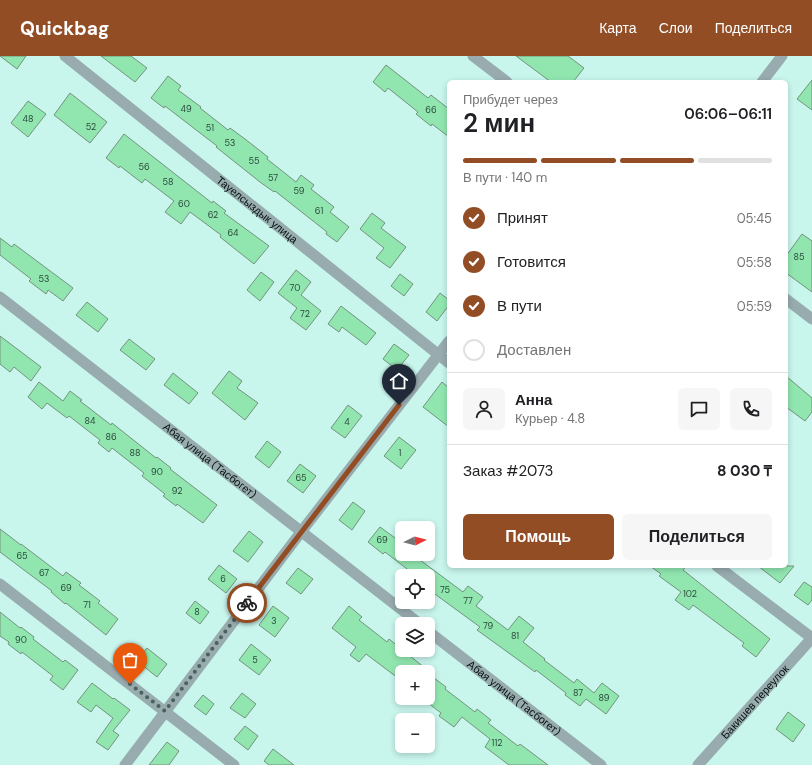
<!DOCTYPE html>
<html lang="ru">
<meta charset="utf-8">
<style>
:root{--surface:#fff;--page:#f6f6f6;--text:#202124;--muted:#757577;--line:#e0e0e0;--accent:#934d25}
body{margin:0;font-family:"DM Sans",sans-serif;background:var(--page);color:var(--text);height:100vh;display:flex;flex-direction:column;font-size:15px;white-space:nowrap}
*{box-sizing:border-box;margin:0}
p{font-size:13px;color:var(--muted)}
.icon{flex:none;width:22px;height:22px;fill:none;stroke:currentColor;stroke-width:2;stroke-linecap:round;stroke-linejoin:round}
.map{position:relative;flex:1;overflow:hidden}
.details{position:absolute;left:447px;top:24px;width:341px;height:488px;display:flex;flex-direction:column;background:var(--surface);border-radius:6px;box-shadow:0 2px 6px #0003}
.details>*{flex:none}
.needle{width:26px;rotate:84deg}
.fabs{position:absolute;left:395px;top:465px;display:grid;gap:8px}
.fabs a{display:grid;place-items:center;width:40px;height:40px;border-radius:6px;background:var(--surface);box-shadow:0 2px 6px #0003;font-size:20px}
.pin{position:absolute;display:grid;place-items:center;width:34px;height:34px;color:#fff;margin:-41px -17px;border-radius:50% 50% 50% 0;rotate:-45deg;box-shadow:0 0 4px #0007}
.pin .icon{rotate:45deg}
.courier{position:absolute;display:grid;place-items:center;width:40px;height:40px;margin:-20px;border:3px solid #934d25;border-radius:50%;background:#fff;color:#222;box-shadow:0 1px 5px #0007}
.summary em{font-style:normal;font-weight:600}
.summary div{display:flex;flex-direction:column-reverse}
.summary{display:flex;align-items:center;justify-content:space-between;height:68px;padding:0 16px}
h1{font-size:26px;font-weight:600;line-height:30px}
.bar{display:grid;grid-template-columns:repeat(4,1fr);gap:6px 4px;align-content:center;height:48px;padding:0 16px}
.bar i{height:5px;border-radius:3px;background:var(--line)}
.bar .on{background:var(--accent)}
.bar p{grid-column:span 4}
.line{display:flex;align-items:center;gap:10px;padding:0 16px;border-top:1px solid var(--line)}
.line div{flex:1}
.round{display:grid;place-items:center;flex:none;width:42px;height:42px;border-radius:6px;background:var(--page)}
ol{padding:0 16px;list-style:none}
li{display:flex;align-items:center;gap:12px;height:44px}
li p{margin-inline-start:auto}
li .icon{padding:4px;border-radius:50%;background:var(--accent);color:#fff;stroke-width:4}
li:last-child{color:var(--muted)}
li i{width:22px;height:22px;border:2px solid var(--line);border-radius:50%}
.cta{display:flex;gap:8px;margin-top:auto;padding:8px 16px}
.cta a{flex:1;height:46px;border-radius:6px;background:var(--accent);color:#fff;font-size:16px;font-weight:600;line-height:46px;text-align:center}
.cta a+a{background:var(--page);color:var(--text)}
header{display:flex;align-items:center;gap:24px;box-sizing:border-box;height:56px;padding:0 20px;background:var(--accent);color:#fff}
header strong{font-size:19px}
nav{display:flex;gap:22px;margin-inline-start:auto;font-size:14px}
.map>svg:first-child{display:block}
</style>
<header>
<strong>Quickbag</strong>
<nav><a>Карта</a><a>Слои</a><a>Поделиться</a></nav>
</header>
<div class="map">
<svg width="812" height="709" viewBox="0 0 812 709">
<rect width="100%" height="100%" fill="#c8f5ec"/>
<path fill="#91e6b0" stroke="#74937e" d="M0,0H26L17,13Z
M101,0H131L147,12L135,26Z
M516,0H568L584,12L573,26H551Z
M386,9L428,42L431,39L449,53V81L432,68L431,70L416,58L418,56L388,32L385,36L373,26Z
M168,20L181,30L178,34L201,51L200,52L228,74L230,72L245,83L268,101L267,103L296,126L301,119L314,129L311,133L334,151L330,156L349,171L337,186L326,178L327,176L275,135L274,136L260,126L216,91L217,90L165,50L164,52L151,42Z
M812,24V54L797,43Z
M70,37L107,66L90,87L54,59Z
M28,45L46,58L28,81L11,67Z
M124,78L212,147L213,145L226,155L224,157L269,190L254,208L220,181L221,179L190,156L181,168L165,156L174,145L145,123L142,127L120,110L119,112L106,102Z
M372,157L385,167L381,172L406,191L390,212L376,202L384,192L360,173Z
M802,178L812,185V236L786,217V200Z
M0,182L12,191L14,188L73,232L63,245L48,234L46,238L29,225L31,223L0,199Z
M296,214L311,226L301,239L321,255L306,274L290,262L297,252L278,237Z
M261,216L274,226L260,245L247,234Z
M400,218L413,228L404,240L391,230Z
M440,237L449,244V249L437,265L426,256Z
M87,246L108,263L98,276L76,259Z
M341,250L376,277L366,289L342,271L339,276L328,268Z
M0,280L41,311L31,325L14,311L10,316L0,308Z
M129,283L155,303L146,314L120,294Z
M394,288L409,299L397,314L383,303Z
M229,315L242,325L237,332L258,347L245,364L212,337Z
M173,317L198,337L189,348L164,329Z
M786,320L812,342V356L805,365L786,351Z
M39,326L63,345L70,335L82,344L80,345L111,369L112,367L156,402L157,401L171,412L170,413L217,449L203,467L177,448L176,450L163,440L165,438L142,420L144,417L112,392L109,396L98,387L100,384L69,360L67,362L47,347L42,353L28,341Z
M442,326L449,332V371L423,351Z
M348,349L362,360L345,382L331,372Z
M399,381L416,394L401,413L384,400Z
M267,385L281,396L269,412L255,401Z
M300,408L316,420L303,437L287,425Z
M353,446L365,455L352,474L339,464Z
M380,471L402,487V498H412L463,536L468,530L483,541L476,550L508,574L519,560L534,572L523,586L545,603L544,604L574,627L577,623L594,637L602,627L619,640L606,658L586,643L580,650L565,639L566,637L536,614L535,616L477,574L480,571L428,533V520H409L411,516L385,496L383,498L368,486Z
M0,473L21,489V488L63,520L66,516L81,527L79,529L100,545L98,547L118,563L106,579L66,547L65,548L51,536L52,535L0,496Z
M249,475L263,486L248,506L233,495Z
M219,509L237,523L226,537L208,523Z
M650,510H686L683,514L770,583L756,601L742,590L744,587L693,549L689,554L675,544L681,536L659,520L661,518Z
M758,510H794L780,527Z
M298,512L313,523L301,538L286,527Z
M804,526L812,531V544L808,549L794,539Z
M195,545L209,556L200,568L186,557Z
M273,550L289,562L275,581L259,569Z
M349,550L362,561L359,564L387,586L389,583L430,616H402V625L366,598L359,606L350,599L356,591L332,572Z
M0,556L20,572L21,571L34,581L33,583L63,606L65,604L78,614L63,634L50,624L53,620L22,596L21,598L8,588L9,586L0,580Z
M251,588L271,604L259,619L239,604Z
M147,592L167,608L157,621L137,605Z
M434,622L446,631L445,633L475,656L477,653L491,664L488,667L518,690L520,688L548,709H509L485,691L490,683L462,661L454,671L439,660L441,657L428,647V630Z
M92,627L113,643L114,642L130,654L113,675L119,679L108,694L96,686L113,662L96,649L91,656L77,646Z
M242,637L256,648L245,662L230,652Z
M203,639L214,648L206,659L194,650Z
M788,656L805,669L793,686L776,673Z
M245,670L258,680L248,694L234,683Z
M167,686L179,695L169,709H149Z
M273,693L294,709H269L264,705Z"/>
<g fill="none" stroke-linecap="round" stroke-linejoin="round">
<g stroke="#98abae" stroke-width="11">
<path id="s1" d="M65,0L449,307"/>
<path d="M473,0L507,26"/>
<path d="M762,26L782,0"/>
<path id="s2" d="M0,241L420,568"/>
<path d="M786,243L812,263"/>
<path d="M717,510L812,582"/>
<path d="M0,528L234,709"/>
<path id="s3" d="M428,575L601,709"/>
<path d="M125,709L301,476L449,285"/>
<path id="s4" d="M698,709L812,582"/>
</g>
</g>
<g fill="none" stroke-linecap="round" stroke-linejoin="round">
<path stroke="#49625d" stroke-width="4" stroke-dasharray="0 7.2" d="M130,628L165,655L247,547"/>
<path stroke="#934d25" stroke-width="5" d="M247,547L399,349"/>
</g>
<g text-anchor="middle" stroke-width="3" stroke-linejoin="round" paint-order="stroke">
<g font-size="9" fill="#274838">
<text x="186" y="56">49</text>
<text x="431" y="57">66</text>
<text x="28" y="66">48</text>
<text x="91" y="74">52</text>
<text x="210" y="75">51</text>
<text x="230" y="90">53</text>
<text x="254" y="108">55</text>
<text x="144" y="114">56</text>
<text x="273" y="125">57</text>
<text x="168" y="129">58</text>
<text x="299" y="138">59</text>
<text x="184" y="151">60</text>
<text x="319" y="158">61</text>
<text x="213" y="162">62</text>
<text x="233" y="180">64</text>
<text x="799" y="204">85</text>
<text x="44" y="226">53</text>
<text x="295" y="235">70</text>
<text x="305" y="261">72</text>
<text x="90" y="368">84</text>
<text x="347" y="369">4</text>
<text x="111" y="384">86</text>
<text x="135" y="400">88</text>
<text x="400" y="400">1</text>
<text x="157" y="419">90</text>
<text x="301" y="425">65</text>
<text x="177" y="438">92</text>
<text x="382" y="487">69</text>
<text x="22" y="503">65</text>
<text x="44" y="520">67</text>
<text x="223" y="526">6</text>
<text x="66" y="535">69</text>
<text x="445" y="537">75</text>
<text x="690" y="541">102</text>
<text x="468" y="548">77</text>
<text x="87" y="552">71</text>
<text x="197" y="559">8</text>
<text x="274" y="568">3</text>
<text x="488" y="573">79</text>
<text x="515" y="583">81</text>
<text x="21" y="587">90</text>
<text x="255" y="607">5</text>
<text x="578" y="640">87</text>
<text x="604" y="645">89</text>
<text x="497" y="690">112</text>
</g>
<g font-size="11" fill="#041310" stroke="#c8f5ec">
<text dy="4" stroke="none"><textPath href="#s1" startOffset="246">Тауелсыздык улица</textPath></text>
<text dy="4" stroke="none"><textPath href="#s2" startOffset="266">Абая улица (Тасбогет)</textPath></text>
<text dy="4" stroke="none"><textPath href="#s3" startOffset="109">Абая улица (Тасбогет)</textPath></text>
<text dy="4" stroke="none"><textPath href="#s4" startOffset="85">Бакишев переулок</textPath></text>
</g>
</g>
</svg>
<div class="fabs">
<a><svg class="needle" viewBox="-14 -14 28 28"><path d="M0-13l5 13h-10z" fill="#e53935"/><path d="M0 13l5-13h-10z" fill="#757577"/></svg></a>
<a><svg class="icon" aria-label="locate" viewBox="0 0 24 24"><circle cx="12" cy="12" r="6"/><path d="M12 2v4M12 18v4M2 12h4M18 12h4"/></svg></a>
<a><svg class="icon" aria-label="layers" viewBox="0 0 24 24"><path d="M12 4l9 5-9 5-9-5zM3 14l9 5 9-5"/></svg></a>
<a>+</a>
<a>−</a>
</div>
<div class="pin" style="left:130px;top:628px;background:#ea580c"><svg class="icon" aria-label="bag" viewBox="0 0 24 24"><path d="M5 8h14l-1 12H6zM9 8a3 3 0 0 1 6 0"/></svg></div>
<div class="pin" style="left:399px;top:349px;background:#1f2937"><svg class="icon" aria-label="home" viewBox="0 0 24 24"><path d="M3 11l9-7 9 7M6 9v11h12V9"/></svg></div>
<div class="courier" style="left:247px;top:547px"><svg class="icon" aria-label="bike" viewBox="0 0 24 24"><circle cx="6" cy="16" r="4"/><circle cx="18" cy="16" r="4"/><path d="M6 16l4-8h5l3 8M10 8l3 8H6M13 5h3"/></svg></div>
<section class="details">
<div class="summary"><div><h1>2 мин</h1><p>Прибудет через</p></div><em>06:06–06:11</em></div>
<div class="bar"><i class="on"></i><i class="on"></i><i class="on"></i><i></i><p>В пути · 140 m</p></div>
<ol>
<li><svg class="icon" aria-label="check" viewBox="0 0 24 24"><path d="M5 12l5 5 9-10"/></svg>Принят<p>05:45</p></li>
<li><svg class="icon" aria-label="check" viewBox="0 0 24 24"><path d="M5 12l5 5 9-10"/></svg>Готовится<p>05:58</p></li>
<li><svg class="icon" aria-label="check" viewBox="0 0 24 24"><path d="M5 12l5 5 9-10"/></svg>В пути<p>05:59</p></li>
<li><i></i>Доставлен</li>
</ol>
<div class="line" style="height:72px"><a class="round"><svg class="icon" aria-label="person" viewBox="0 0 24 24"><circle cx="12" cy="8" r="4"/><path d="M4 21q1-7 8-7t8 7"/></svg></a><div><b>Анна</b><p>Курьер · 4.8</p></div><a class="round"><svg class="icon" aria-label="chat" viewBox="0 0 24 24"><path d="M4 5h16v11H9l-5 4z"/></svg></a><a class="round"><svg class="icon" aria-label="phone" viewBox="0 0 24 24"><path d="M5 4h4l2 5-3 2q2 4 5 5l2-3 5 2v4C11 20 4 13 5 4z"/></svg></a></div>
<div class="line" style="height:52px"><div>Заказ #2073</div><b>8 030 ₸</b></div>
<div class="cta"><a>Помощь</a><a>Поделиться</a></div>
</section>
</div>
